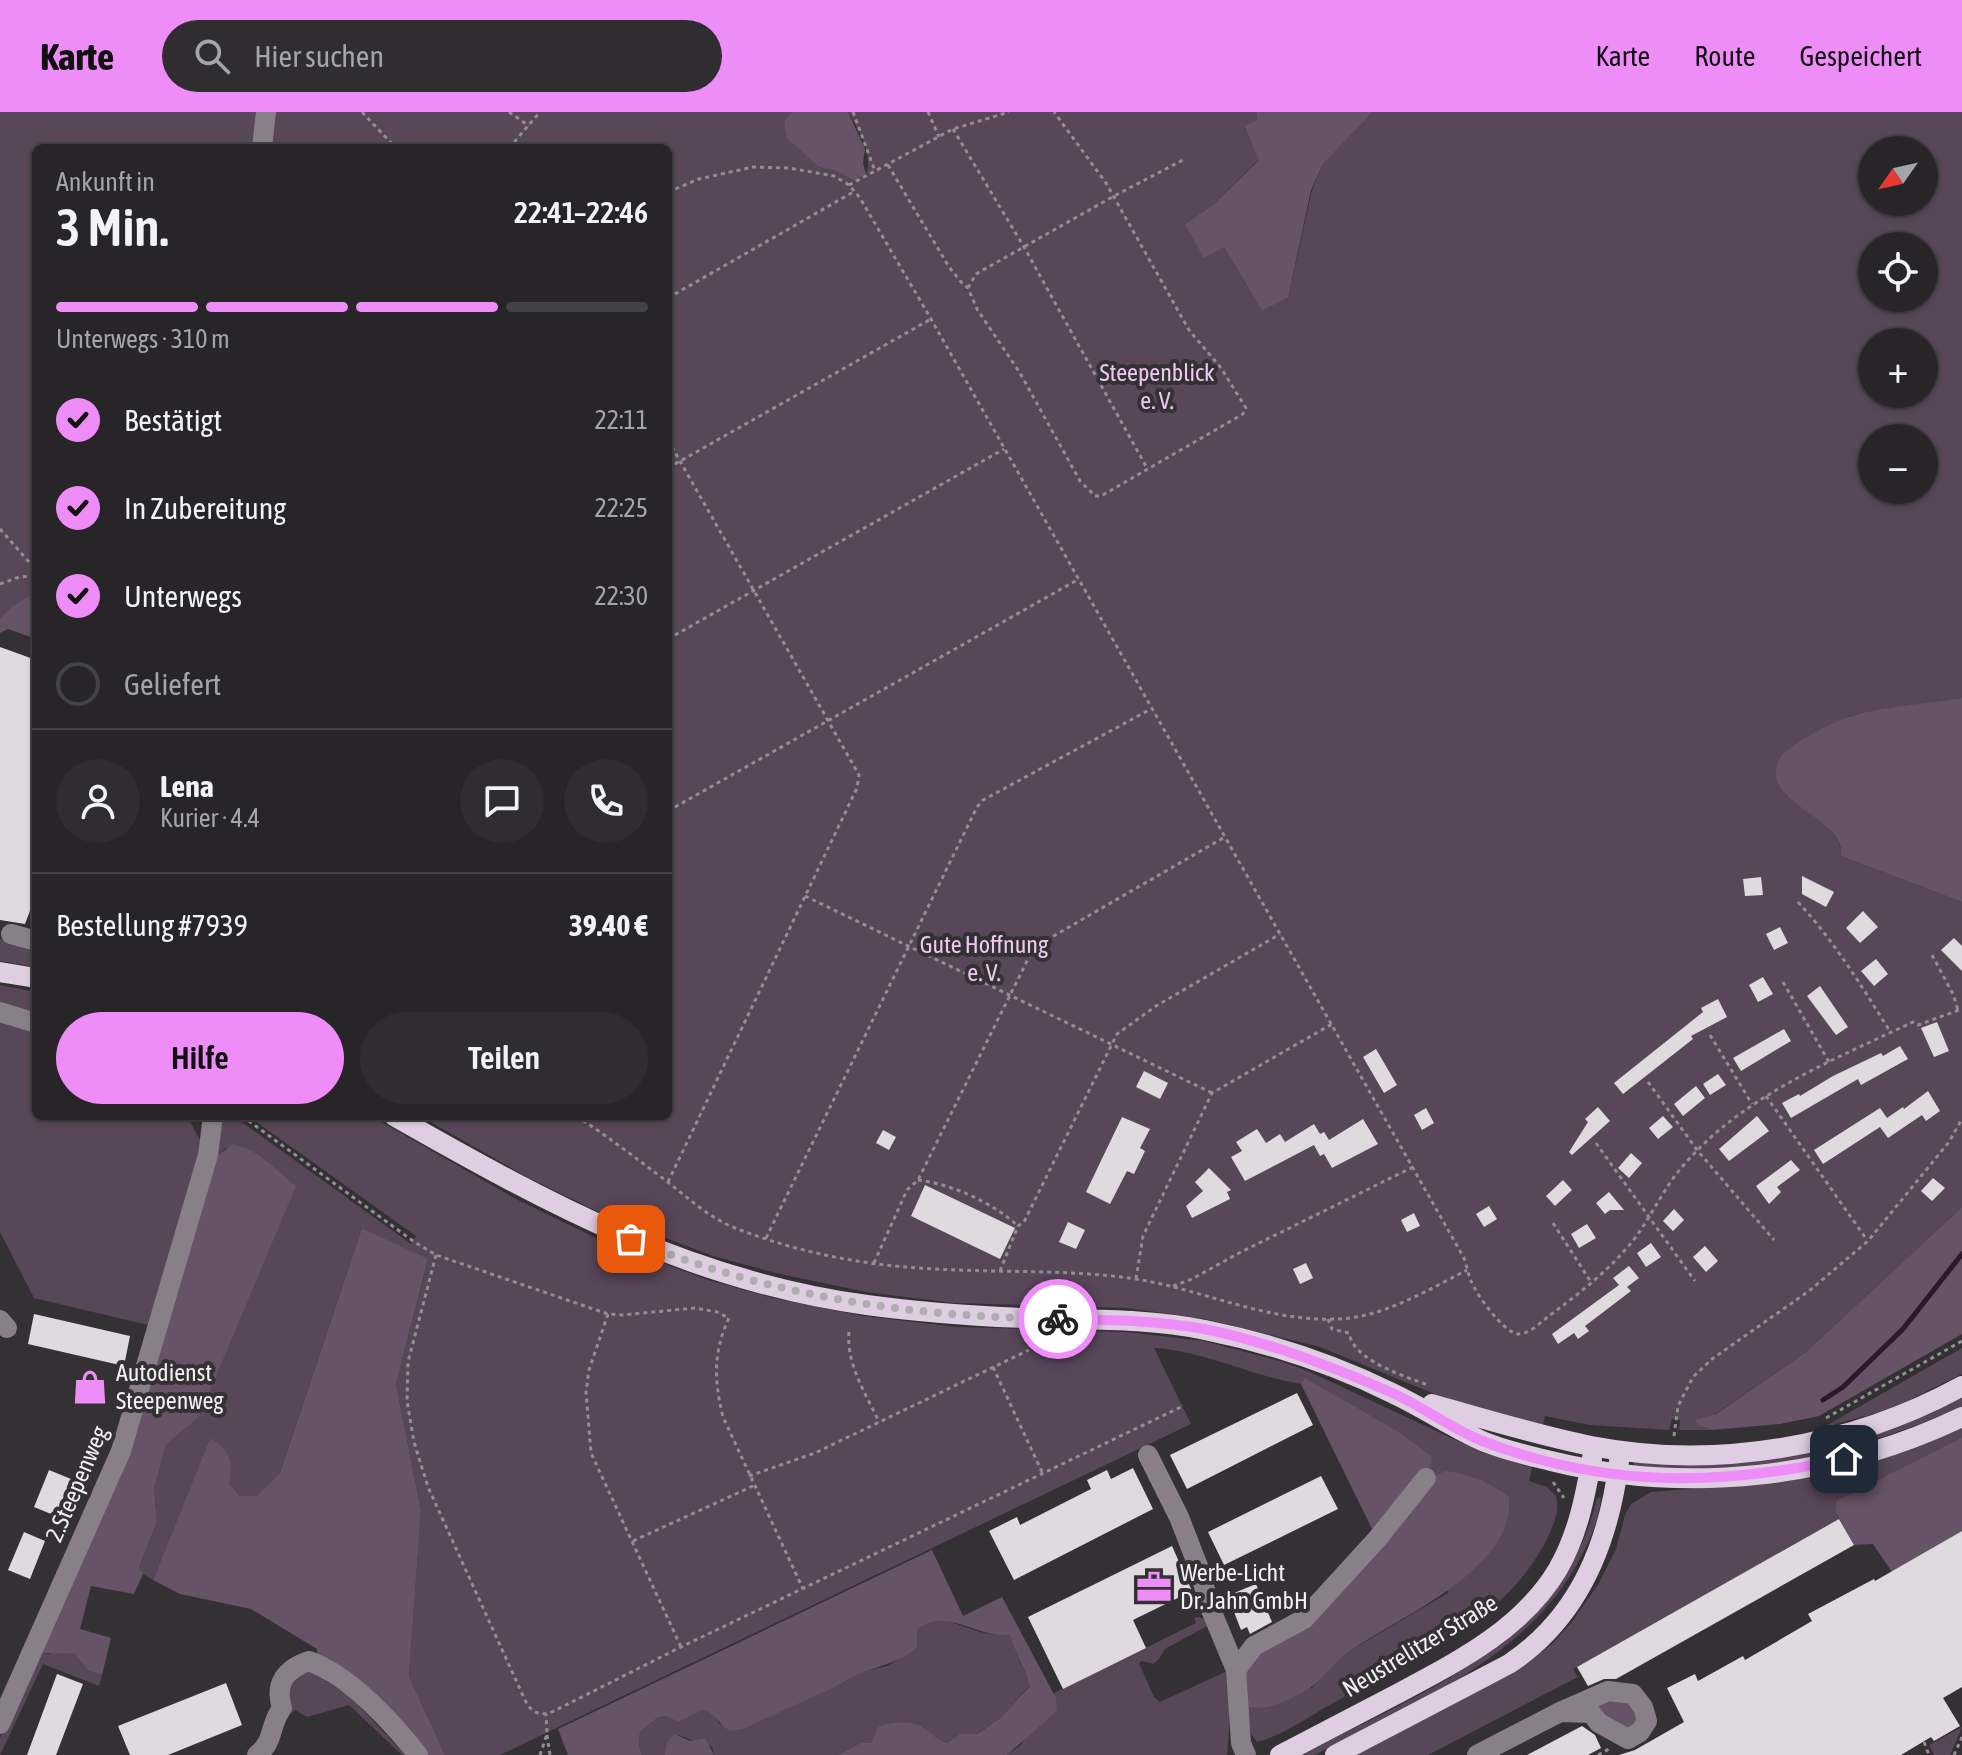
<!DOCTYPE html>
<html lang="de">
<meta charset="utf-8">
<style>
:root{--surface:#272527;--page:#2f2d2f;--text:#f1f3f6;--muted:#a4a5a7;--line:#434244;--accent:#ee8cf8}
body{margin:0;font-family:"Asap Condensed",sans-serif;background:var(--page);color:var(--text);height:100vh;display:flex;flex-direction:column;font-size:30px;white-space:nowrap}
*{box-sizing:border-box;margin:0}
p{font-size:26px;color:var(--muted)}
.icon{flex:none;width:44px;height:44px;fill:none;stroke:currentColor;stroke-width:2;stroke-linecap:round;stroke-linejoin:round}
.map{position:relative;flex:1;overflow:hidden}
.sheet{position:absolute;left:32px;top:32px;width:640px;height:976px;display:flex;flex-direction:column;background:var(--surface);border-radius:12px;box-shadow:0 2px 6px #0004,0 0 0 2px var(--line)}
.sheet>*{flex:none}
.needle{width:52px;rotate:236deg}
.tools{position:absolute;left:1858px;top:24px;display:grid;gap:16px}
.tools a{display:grid;place-items:center;width:80px;height:80px;border-radius:50%;background:var(--surface);box-shadow:0 2px 6px #0004,0 0 0 2px var(--line);font-size:40px}
.pin{position:absolute;display:grid;place-items:center;width:68px;height:68px;color:#fff;margin:-34px;border-radius:16px;box-shadow:0 4px 12px #0006}
.courier{position:absolute;display:grid;place-items:center;width:80px;height:80px;margin:-40px;border:6px solid #ee8cf8;border-radius:50%;background:#fff;color:#222;box-shadow:0 2px 10px #0007}
.head em{font-style:normal;font-weight:600}
.head div{display:flex;flex-direction:column-reverse}
.head{display:flex;align-items:center;justify-content:space-between;height:136px;padding:0 24px}
h1{font-size:52px;font-weight:600;line-height:60px}
.bar{display:grid;grid-template-columns:repeat(4,1fr);gap:12px 8px;align-content:center;height:96px;padding:0 24px}
.bar i{height:10px;border-radius:6px;background:var(--line)}
.bar .on{background:var(--accent)}
.bar p{grid-column:span 4}
.line{display:flex;align-items:center;gap:20px;padding:0 24px;border-top:2px solid var(--line)}
.line div{flex:1}
.round{display:grid;place-items:center;flex:none;width:84px;height:84px;border-radius:42px;background:var(--page)}
ol{padding:0 24px;list-style:none}
li{display:flex;align-items:center;gap:24px;height:88px}
li p{margin-inline-start:auto}
li .icon{padding:8px;border-radius:50%;background:var(--accent);color:#111;stroke-width:4}
li:last-child{color:var(--muted)}
li i{width:44px;height:44px;border:4px solid var(--line);border-radius:50%}
.primary-button{display:flex;gap:16px;margin-top:auto;padding:16px 24px}
.primary-button a{flex:1;height:92px;border-radius:48px;background:var(--accent);color:#111;font-size:32px;font-weight:600;line-height:92px;text-align:center}
.primary-button a+a{background:var(--page);color:var(--text)}
header{display:flex;align-items:center;gap:48px;box-sizing:border-box;height:112px;padding:0 40px;background:var(--accent);color:#111}
header strong{font-size:38px}
nav{display:flex;gap:44px;margin-inline-start:auto;font-size:28px}
.search{width:560px;height:72px;background:var(--page);display:flex;align-items:center;gap:20px;box-sizing:border-box;padding:0 28px;border-radius:44px;color:var(--muted);font-size:30px}
.map>svg:first-child{display:block}
</style>
<header>
<strong>Karte</strong>
<div class="search"><svg class="icon" aria-label="search" viewBox="0 0 24 24"><circle cx="10" cy="10" r="6"/><path d="M15 15l6 6"/></svg>Hier suchen</div>
<nav><a>Karte</a><a>Route</a><a>Gespeichert</a></nav>
</header>
<div class="map">
<svg width="1962" height="1643" viewBox="0 0 1962 1643">
<rect width="100%" height="100%" fill="#343134"/>
<path fill="#584659" fill-rule="evenodd" d="M0,0H258L254,36H36V482L11,495L0,507Z
M272,0H792L784,9L819,55L836,59L854,69L866,62C874,44 858,16 848,0H1256L1257,8L1244,15L1259,47L1214,92L1185,112L1224,135L1262,199L1288,186L1312,78L1323,52L1373,0H1962V586L1850,604L1786,683C1805,698 1844,717 1841,744L1962,790V1095L1806,1240L1699,1313L1712,1318H1679L1680,1308L1672,1307L1669,1318L1590,1313L1545,1304L1542,1316L1459,1292L1320,1235L1205,1207L1127,1196L954,1191L866,1180L780,1162L713,1144L607,1104L527,1065L420,1004H668V36H268ZM1872,38H1924V90H1872ZM1872,134H1924V186H1872ZM1872,230H1924V282H1872ZM1872,326H1924V378H1872Z
M0,827L36,841V855L0,849Z
M0,873L36,880V904L0,894Z
M0,906L36,918V1004H187L200,1028L201,1042L148,1213L34,1186L0,1120Z
M222,1004L235,1005L411,1132L416,1124L248,1004H371L516,1087L600,1128L708,1168L773,1186L863,1204L957,1215L1126,1220L1204,1229L1283,1250L1310,1260L1481,1340L1532,1356L1529,1369L1547,1375L1556,1384C1560,1399 1554,1412 1548,1425C1507,1509 1417,1545 1339,1588C1315,1600 1283,1624 1257,1630L1251,1622L1247,1594L1312,1576L1331,1553L1351,1538L1448,1481L1432,1367L1305,1267L1301,1272C1251,1264 1205,1239 1154,1236L1191,1312L500,1643H445L409,1564L421,1399L396,1272L428,1148L362,1116L280,1361L257,1385L240,1384L229,1372L210,1326L153,1468L143,1462L139,1455L157,1410L154,1377L166,1333L199,1305L295,1074L257,1043L241,1034L225,1036L218,1043Z
M1962,1236V1262L1891,1297L1822,1316Z
M1962,1285V1295L1954,1299C1882,1327 1811,1351 1733,1356C1701,1359 1667,1356 1634,1355L1633,1352L1634,1349L1842,1332L1897,1316Z
M1962,1315V1325L1836,1389L1835,1399L1839,1407L1577,1555L1573,1557L1578,1565L1428,1643H1354L1447,1593L1514,1561L1552,1532L1572,1510L1599,1471L1616,1437L1625,1403L1631,1392L1651,1380L1788,1369L1845,1357Z
M1601,1385C1600,1404 1591,1426 1582,1443C1530,1546 1412,1592 1315,1643H1302C1421,1580 1564,1530 1597,1386Z
M1198,1505L1207,1508L1209,1513L1165,1537L1159,1547L1153,1552L1142,1549L1139,1551L1154,1585L1160,1590L1227,1559L1231,1590L1227,1643H1007L1021,1633L1052,1582L1196,1511L1194,1506Z
M943,1506C963,1515 988,1525 1011,1523C1015,1541 1024,1556 1030,1573L1000,1606L976,1622L961,1621L947,1631L935,1627L923,1615L876,1625L871,1631H860L838,1643H714L712,1635L675,1622L665,1634V1643H642L639,1633L640,1620L657,1606L666,1604L678,1610L703,1597L713,1601L720,1612L841,1572L854,1562L887,1554L917,1536V1517L928,1509Z
M60,1539L74,1542L89,1559L102,1563L99,1574L43,1552L0,1643V1626L42,1540L48,1542Z
M310,1558L353,1587L405,1643H402L349,1593L307,1605L295,1598L291,1602L287,1594L290,1569Z
M1962,1615L1950,1643H1934L1929,1633Z"/>
<path fill="#665367" d="M792,0H848L865,37L863,51L866,62L854,69L836,59L819,55L787,26L784,9Z
M1256,0H1373L1323,52L1311,78L1288,186L1262,199L1224,135L1204,146L1185,112L1214,92L1259,48L1244,14L1257,8Z
M33,482H36V527L8,517L0,521V507L11,495Z
M1962,586V790L1841,744C1847,704 1758,692 1779,648C1785,634 1836,608 1852,604C1887,594 1926,592 1962,586Z
M233,1032C257,1036 277,1059 296,1074L199,1305L166,1333L154,1377L157,1410L139,1455L143,1462L134,1482L91,1474L80,1517L111,1526L102,1563L89,1559L74,1542C63,1540 50,1543 42,1540L130,1342L218,1043Z
M1962,1095V1222L1819,1304L1780,1312L1712,1318L1698,1313L1695,1308L1716,1302L1806,1240Z
M362,1116L428,1147L396,1272L421,1399L409,1564L445,1643H426L317,1541V1537L251,1497L180,1482L153,1468L210,1326C231,1340 233,1347 229,1372L240,1384H257L280,1361Z
M1305,1266L1397,1319L1431,1344L1432,1350L1425,1361L1373,1419L1301,1272Z
M1962,1325V1419L1892,1460L1873,1432L1854,1433L1835,1399L1836,1389Z
M1444,1359C1469,1361 1489,1370 1509,1385C1516,1458 1398,1505 1350,1539C1335,1549 1322,1568 1310,1576C1294,1586 1265,1601 1247,1594L1243,1559L1432,1367Z
M932,1438L963,1504L1002,1485L1056,1586L1057,1599L1007,1643H838L860,1631H871L878,1615C891,1610 912,1608 924,1616C933,1622 936,1628 947,1631L961,1621L977,1622L1000,1606L1030,1574C1025,1556 1015,1541 1010,1523C976,1526 947,1494 917,1517V1536C894,1555 864,1555 841,1572L743,1617L730,1619C719,1612 715,1601 703,1598L678,1610L666,1604L657,1606L640,1620L639,1633L642,1643H568L558,1617Z
M1630,1587L1640,1608L1629,1619L1602,1608L1596,1590Z
M675,1622L690,1629L705,1626L714,1643H665C665,1633 667,1627 675,1622Z"/>
<g fill="none" stroke-linecap="round" stroke-linejoin="round">
<path stroke="#29192a" stroke-width="5" d="M1823,1288L1843,1275L1903,1217L1962,1142"/>
</g>
<path fill="#dedade" d="M0,535L36,548V783L25,812L0,808Z
M1802,764L1834,780L1826,795L1802,782Z
M1761,765L1763,783L1745,784L1743,767Z
M1863,799L1878,815L1860,831L1846,816Z
M1780,815L1788,831L1774,838L1766,822Z
M1954,826L1962,834V859L1941,838Z
M1876,847L1888,862L1874,874L1861,859Z
M1763,865L1773,882L1758,890L1749,873Z
M1820,874L1848,915L1836,923L1807,884Z
M1718,887L1727,905L1691,924L1693,927L1623,982L1614,971L1703,900L1701,896Z
M1937,910L1949,939L1934,945L1921,916Z
M1784,917L1791,929L1741,959L1733,946Z
M1900,934L1908,947L1861,973L1858,967L1791,1006L1782,991L1799,982L1800,984L1833,964L1881,941L1883,944Z
M1376,937L1397,973L1384,981L1363,945Z
M1144,959L1168,971L1160,987L1136,975Z
M1718,962L1726,973L1710,983L1703,972Z
M1696,974L1705,986L1683,1004L1674,992Z
M1928,979L1940,999L1926,1009L1922,1003L1888,1026L1880,1015L1823,1052L1814,1038L1880,996L1887,1006L1903,995L1904,997Z
M1598,995L1610,1009L1572,1043L1569,1040L1588,1010L1585,1007Z
M1426,996L1434,1011L1422,1018L1414,1003Z
M1663,1004L1673,1015L1658,1027L1649,1016Z
M1757,1004L1769,1019L1729,1049L1719,1037Z
M1122,1005L1150,1017L1140,1036L1145,1039L1134,1062L1127,1059L1110,1092L1086,1080Z
M1363,1007L1378,1032L1332,1056L1324,1042L1320,1044L1314,1033L1245,1069L1231,1045L1242,1039L1236,1030L1257,1017L1266,1031L1280,1022L1285,1030L1314,1012L1320,1022L1324,1020L1329,1028Z
M883,1018L896,1025L889,1038L876,1031Z
M1631,1041L1642,1051L1629,1066L1618,1056Z
M1791,1048L1800,1058L1777,1075L1781,1080L1769,1092L1756,1074Z
M1209,1056L1231,1078L1227,1080L1230,1087L1192,1106L1186,1094L1203,1079L1195,1070Z
M1933,1066L1945,1076L1932,1089L1921,1079Z
M1563,1068L1572,1078L1555,1094L1546,1084Z
M925,1073L1015,1116L1000,1147L911,1104Z
M1609,1080L1624,1098H1610L1605,1102L1596,1091Z
M1489,1094L1497,1107L1484,1115L1476,1102Z
M1674,1097L1684,1108L1673,1119L1663,1109Z
M1414,1101L1420,1114L1407,1120L1401,1108Z
M1068,1110L1085,1118L1076,1137L1059,1130Z
M1587,1112L1596,1126L1579,1136L1571,1122Z
M1651,1131L1661,1145L1646,1155L1637,1141Z
M1705,1134L1718,1149L1706,1160L1693,1145Z
M1306,1151L1313,1166L1300,1172L1293,1157Z
M1629,1154L1639,1166L1627,1175L1631,1179L1585,1214L1589,1219L1578,1227L1574,1221L1558,1232L1552,1222L1619,1173L1613,1166Z
M34,1202L130,1224L124,1254L28,1232Z
M1297,1281L1313,1313L1187,1377L1170,1343Z
M1133,1356L1153,1397L1014,1468L989,1419L1017,1405L1020,1413L1091,1377L1087,1368L1107,1358L1111,1367Z
M49,1358L71,1367L56,1404L34,1395Z
M1321,1364L1338,1397L1224,1453L1208,1420Z
M1839,1407L1854,1433L1616,1567H1604L1588,1574L1577,1555Z
M1962,1419V1575L1943,1586L1960,1614L1934,1629L1931,1625L1901,1643H1619L1635,1638L1684,1610L1667,1576L1695,1562L1698,1569L1743,1544L1745,1548L1812,1509L1808,1502L1874,1467L1875,1469Z
M24,1420L45,1429L30,1467L8,1458Z
M1172,1434L1192,1479L1133,1508L1146,1536L1063,1577L1028,1505Z
M1256,1472L1272,1510L1250,1522L1247,1515L1241,1518L1231,1492L1237,1489L1234,1481Z
M57,1562L83,1572L56,1643H27Z
M226,1571L242,1613L168,1643H130L118,1614Z
M1582,1614L1595,1623L1601,1636L1588,1643H1527Z"/>
<g fill="none" stroke-linecap="round" stroke-linejoin="round">
<path stroke="#928f92" stroke-width="3" stroke-dasharray="4 4" stroke-linecap="butt" d="M362,0L396,36
M509,0L529,14
M853,0L875,59
M928,0L939,25
M953,17L1024,135L1147,356
M509,36L540,0
M888,53L949,155L961,170L968,176L977,197L1020,261L1080,369L1095,384H1101L1243,302L1246,296L1221,256L1189,218L1106,71L1054,0
M849,73L953,17L1009,0
M668,80L699,67L753,55L789,56L834,64L849,73L860,86L931,207L1464,1146C1467,1154 1468,1162 1471,1169C1476,1182 1504,1221 1518,1222C1530,1222 1541,1210 1549,1204C1580,1181 1612,1156 1635,1126C1652,1103 1664,1076 1682,1055C1742,984 1831,949 1913,910L1918,913L1962,897
M968,176L976,162L1114,84L1183,48
M668,186L855,79
M668,356L931,207
M0,417L36,458
M0,472L19,465L36,464
M668,527L1004,337
M668,699L1079,467
M805,784L1212,981
M1798,790C1835,830 1862,875 1891,921
M1932,843L1953,882L1958,898
M1783,870L1829,950
M1710,923L1752,992
M1648,970L1697,1038L1774,1128
M1766,984L1867,1128
M242,1004L413,1129L436,1143L608,1202L621,1203L695,1196L717,1200L729,1206C713,1240 714,1269 723,1305L803,1477
M576,1004C607,1024 636,1046 665,1068C687,1085 708,1105 735,1116C799,1141 867,1154 936,1157C1003,1161 1069,1157 1136,1167C1204,1178 1267,1210 1337,1207C1382,1206 1428,1178 1467,1158
M1596,1031L1695,1169
M918,1068C952,1072 993,1091 1018,1114
M668,1070L857,676L859,663L668,328
M1553,1111L1591,1170
M766,1126L977,695L983,688L1151,597
M436,1143L408,1250L407,1289L414,1330L428,1375L525,1588C531,1601 541,1605 554,1599L681,1535L1181,1295
M874,1151L907,1078L918,1068L1029,845L1050,826L1223,726
M1000,1159L1018,1114L1024,1110L1117,922L1156,894L1280,822
M1136,1167L1143,1124L1212,981L1332,912
M1173,1174L1192,1167L1239,1141L1413,1055
M608,1202L589,1258L586,1280L591,1341L681,1535
M1328,1207L1332,1217L1349,1221C1354,1249 1404,1264 1428,1273
M849,1220C846,1252 866,1282 879,1310
M993,1255L1042,1360
M1826,1306L1962,1229
M1674,1324L1678,1294L1693,1265L1712,1247L1809,1179L1868,1129L1949,1030L1962,1007
M749,1364L815,1341L1029,1238
M1553,1370L1564,1386
M633,1429L753,1374
M547,1623L550,1643
M1924,1630L1929,1643
M540,1643L547,1622L546,1602
M1598,1643L1609,1637
M1954,1643L1962,1625"/>
<path stroke="#887f89" stroke-width="20" d="M262,36L266,0
M11,822L36,829
M0,900L36,911
M0,1208L7,1216
M1148,1343L1179,1405L1198,1454L1211,1498L1236,1558L1241,1631L1246,1643
M1236,1558L1254,1534L1304,1507L1378,1426L1426,1366
M0,1612L121,1339L208,1043L213,1004
M257,1643C275,1629 269,1613 282,1596C274,1571 286,1557 309,1549C350,1564 391,1609 418,1643
M1477,1643L1560,1600L1608,1579L1633,1582L1643,1595L1647,1609L1640,1620L1628,1627L1599,1611L1591,1601L1560,1600"/>
<path stroke="#dfcde1" stroke-width="20" d="M0,860L36,866
M394,1004C547,1091 689,1169 867,1193C926,1201 988,1205 1048,1207C1100,1208 1153,1207 1205,1218C1269,1231 1333,1252 1392,1281C1422,1295 1450,1314 1480,1328C1502,1338 1527,1343 1551,1349C1688,1383 1834,1366 1962,1305
M1432,1292C1484,1307 1537,1323 1591,1334C1716,1358 1851,1335 1962,1274
M1280,1643C1318,1623 1357,1603 1395,1583C1455,1551 1522,1518 1558,1457C1578,1422 1585,1385 1592,1346
M1335,1643L1509,1552C1580,1505 1609,1430 1619,1349"/>
</g>
<g fill="none" stroke-linecap="round" stroke-linejoin="round">
<path stroke="#b0adb0" stroke-width="8" stroke-dasharray="0 14.4" d="M631,1127C766,1184 912,1205 1058,1207"/>
<path stroke="#ee8cf8" stroke-width="10" d="M1058,1207C1107,1208 1156,1208 1204,1217C1268,1230 1328,1253 1388,1279C1421,1293 1451,1317 1485,1330C1607,1376 1719,1374 1844,1347"/>
</g>
<defs>
<g id="shop-bare" transform="scale(2.76)"><path d="M-5-2.5h2.3a2.7 3.5 0 0 1 5.4 0H5L5.5 6h-11ZM-1.5-2.5h3a1.5 2.3 0 0 0-3 0Z" fill="#ee8cf8" stroke="#343134" stroke-width="2.5" paint-order="stroke"/></g>
<g id="office-bare" transform="scale(2.76)"><path d="M-6-3h4V-5.5h4V-3h4V5H-6ZM-1-4.5V-3h2v-1.5ZM-6 0V1H6V0Z" fill="#ee8cf8" stroke="#343134" stroke-width="2.5" paint-order="stroke"/></g>
</defs>
<g fill-rule="evenodd">
<use href="#shop-bare" x="90" y="1275"/>
<use href="#office-bare" x="1154" y="1475"/>
</g>
<g text-anchor="middle" stroke-width="8" stroke-linejoin="round" paint-order="stroke">
<g font-size="24" fill="#efc8f2" stroke="#343134">
<text x="1157" y="269">Steepenblick<tspan x="1157" dy="28">e. V.</tspan></text>
<text x="984" y="841">Gute Hoffnung<tspan x="984" dy="28">e. V.</tspan></text>
</g>
<g font-size="24" fill="#f2f0f3" stroke="#343134" text-anchor="start">
<text x="116" y="1269">Autodienst<tspan x="116" dy="28">Steepenweg</tspan></text>
<text x="1180" y="1469">Werbe-Licht<tspan x="1180" dy="28">Dr. Jahn GmbH</tspan></text>
</g>
<g font-size="24" fill="#f2f0f3" stroke="#343134">
<text transform="translate(77 1372) rotate(-67)" y="8">2.Steepenweg</text>
<text transform="translate(1420 1534) rotate(-31)" y="8">Neustrelitzer Straße</text>
</g>
</g>
</svg>
<div class="tools">
<a><svg class="needle" viewBox="-14 -14 28 28"><path d="M0-13l5 13h-10z" fill="#e53935"/><path d="M0 13l5-13h-10z" fill="#a4a5a7"/></svg></a>
<a><svg class="icon" aria-label="locate" viewBox="0 0 24 24"><circle cx="12" cy="12" r="6"/><path d="M12 2v4M12 18v4M2 12h4M18 12h4"/></svg></a>
<a>+</a>
<a>−</a>
</div>
<div class="pin" style="left:631px;top:1127px;background:#ea580c"><svg class="icon" aria-label="bag" viewBox="0 0 24 24"><path d="M5 8h14l-1 12H6zM9 8a3 3 0 0 1 6 0"/></svg></div>
<div class="pin" style="left:1844px;top:1347px;background:#1f2937"><svg class="icon" aria-label="home" viewBox="0 0 24 24"><path d="M3 11l9-7 9 7M6 9v11h12V9"/></svg></div>
<div class="courier" style="left:1058px;top:1207px"><svg class="icon" aria-label="bike" viewBox="0 0 24 24"><circle cx="6" cy="16" r="4"/><circle cx="18" cy="16" r="4"/><path d="M6 16l4-8h5l3 8M10 8l3 8H6M13 5h3"/></svg></div>
<section class="sheet">
<div class="head"><div><h1>3 Min.</h1><p>Ankunft in</p></div><em>22:41–22:46</em></div>
<div class="bar"><i class="on"></i><i class="on"></i><i class="on"></i><i></i><p>Unterwegs · 310 m</p></div>
<ol>
<li><svg class="icon" aria-label="check" viewBox="0 0 24 24"><path d="M5 12l5 5 9-10"/></svg>Bestätigt<p>22:11</p></li>
<li><svg class="icon" aria-label="check" viewBox="0 0 24 24"><path d="M5 12l5 5 9-10"/></svg>In Zubereitung<p>22:25</p></li>
<li><svg class="icon" aria-label="check" viewBox="0 0 24 24"><path d="M5 12l5 5 9-10"/></svg>Unterwegs<p>22:30</p></li>
<li><i></i>Geliefert</li>
</ol>
<div class="line" style="height:144px"><a class="round"><svg class="icon" aria-label="person" viewBox="0 0 24 24"><circle cx="12" cy="8" r="4"/><path d="M4 21q1-7 8-7t8 7"/></svg></a><div><b>Lena</b><p>Kurier · 4.4</p></div><a class="round"><svg class="icon" aria-label="chat" viewBox="0 0 24 24"><path d="M4 5h16v11H9l-5 4z"/></svg></a><a class="round"><svg class="icon" aria-label="phone" viewBox="0 0 24 24"><path d="M5 4h4l2 5-3 2q2 4 5 5l2-3 5 2v4C11 20 4 13 5 4z"/></svg></a></div>
<div class="line" style="height:104px"><div>Bestellung #7939</div><b>39.40 €</b></div>
<div class="primary-button"><a>Hilfe</a><a>Teilen</a></div>
</section>
</div>
